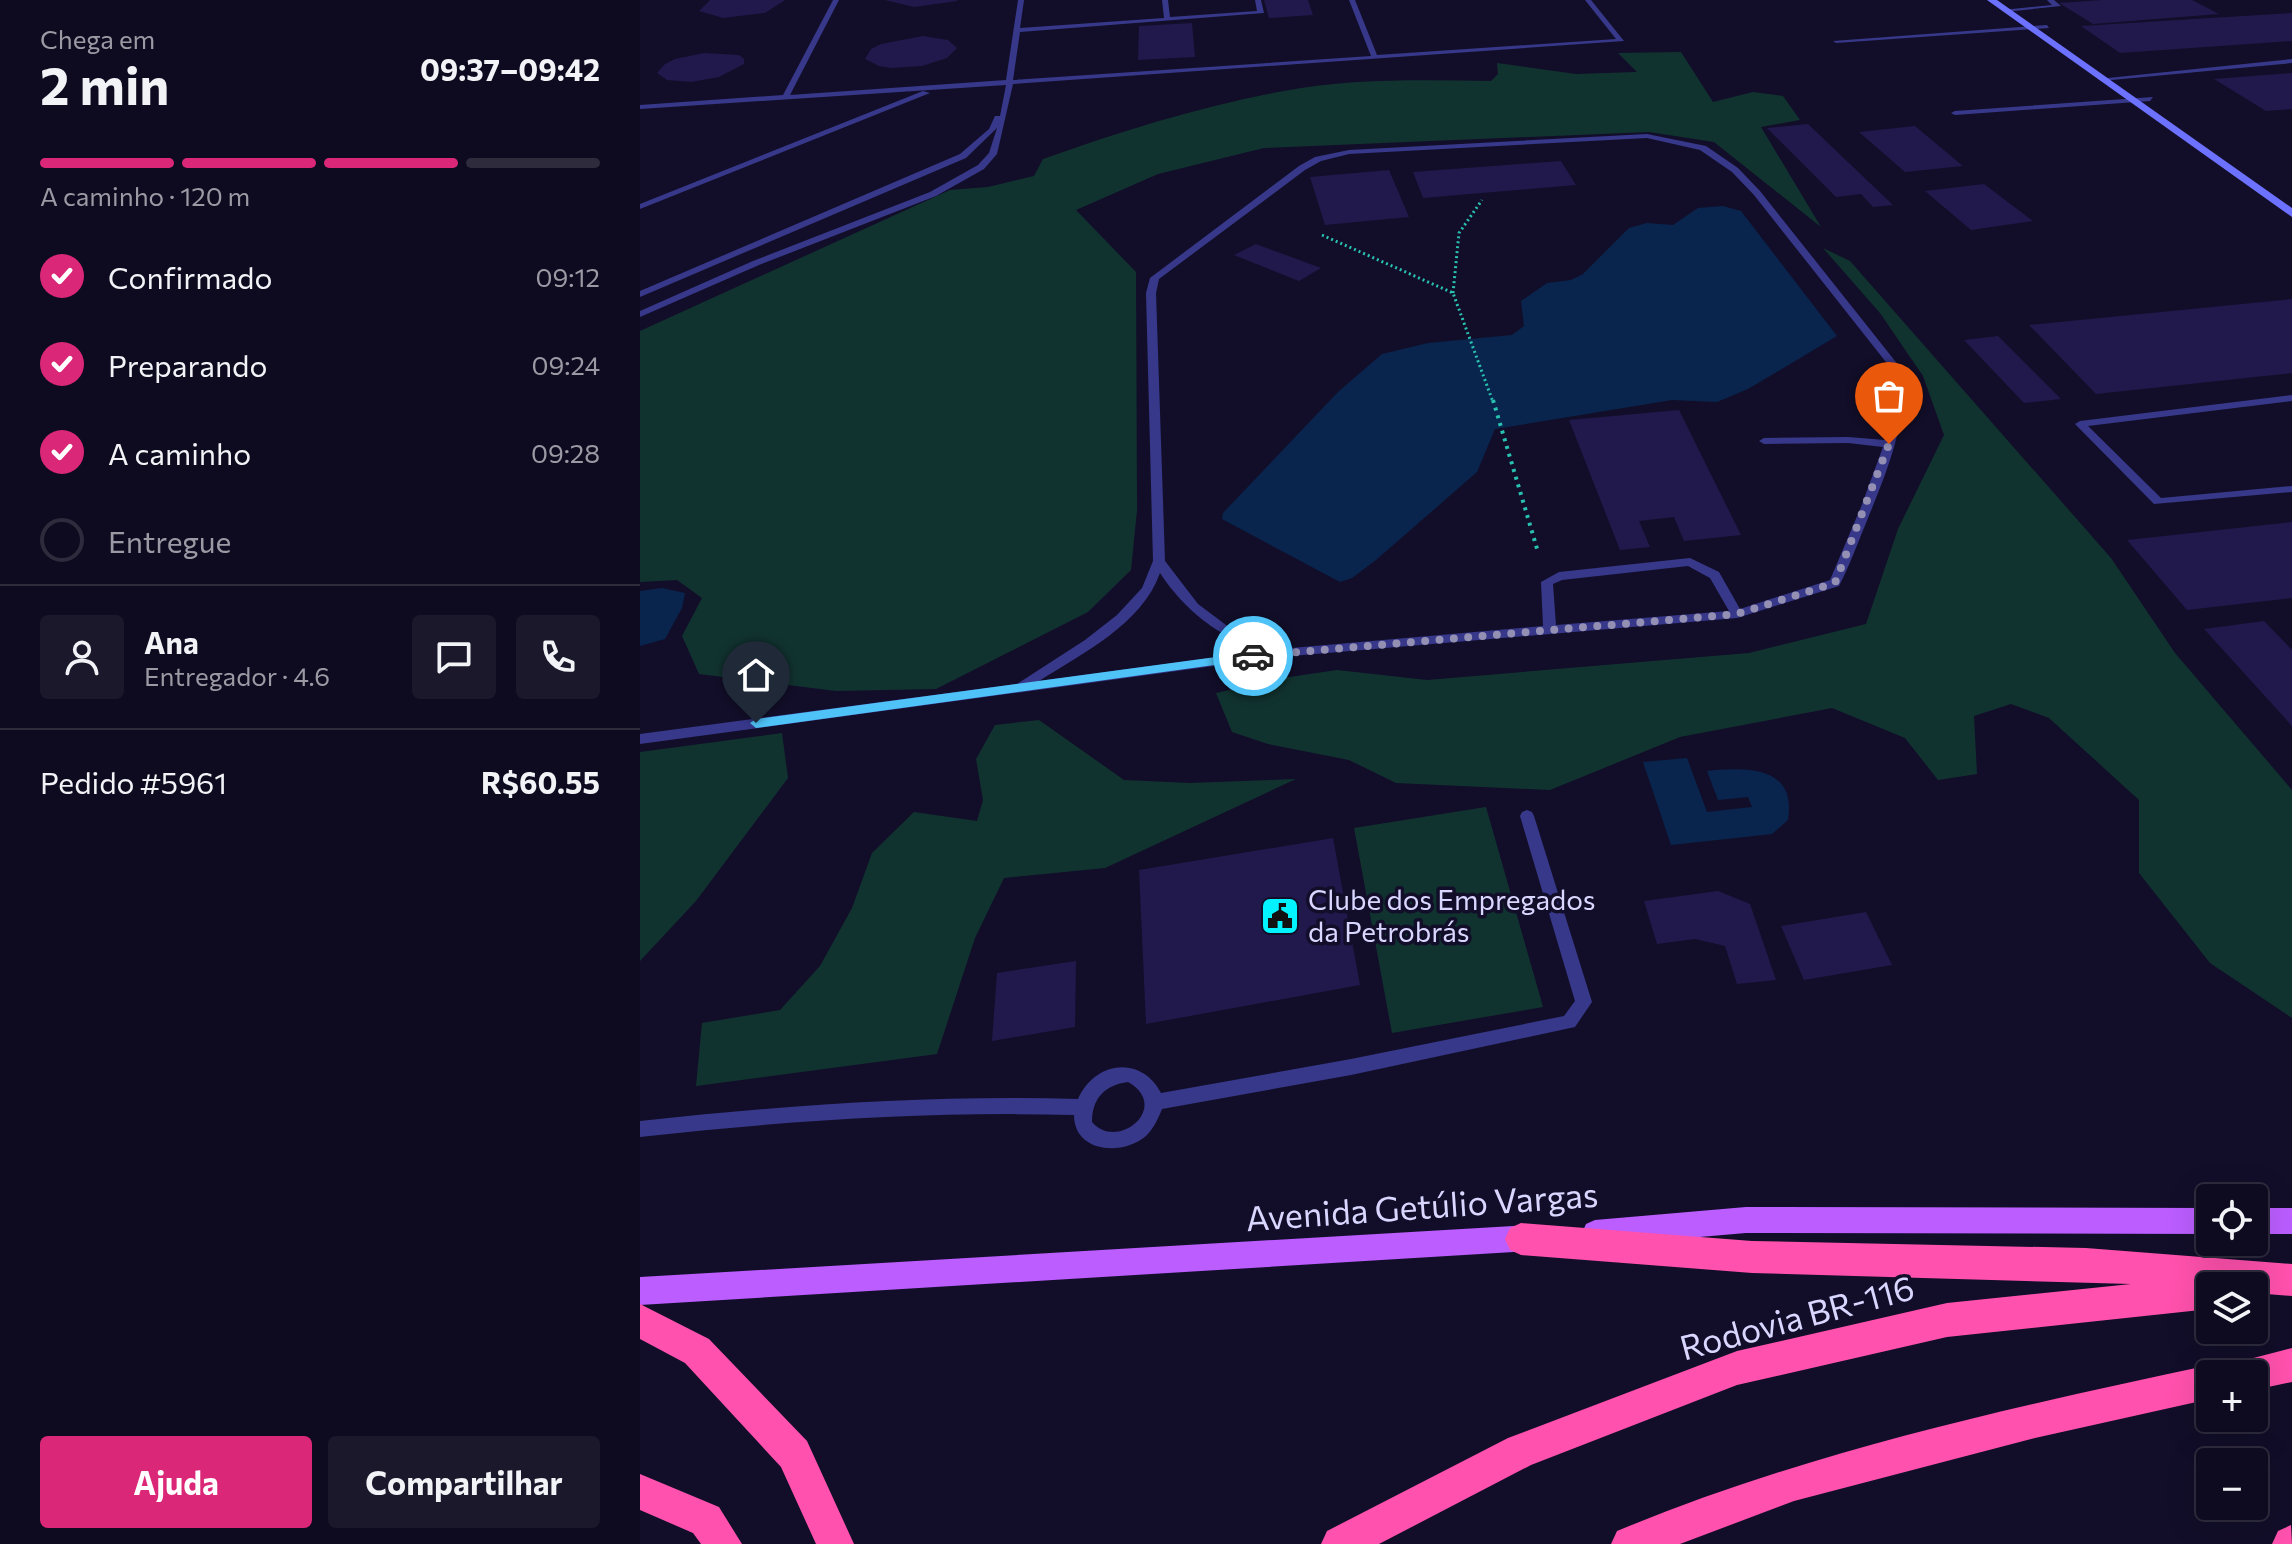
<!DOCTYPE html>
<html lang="pt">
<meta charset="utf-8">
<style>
:root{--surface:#0e0a1f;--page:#1c182c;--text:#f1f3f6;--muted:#9b9aa4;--line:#2e2b3d;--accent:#db2777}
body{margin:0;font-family:Commissioner,sans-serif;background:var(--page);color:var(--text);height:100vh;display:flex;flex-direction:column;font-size:30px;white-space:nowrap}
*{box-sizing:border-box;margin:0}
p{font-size:26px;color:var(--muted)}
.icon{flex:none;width:44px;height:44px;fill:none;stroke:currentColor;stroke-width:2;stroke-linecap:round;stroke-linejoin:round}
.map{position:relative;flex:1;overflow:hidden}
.side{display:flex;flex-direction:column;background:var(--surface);width:640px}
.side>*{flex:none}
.buttons{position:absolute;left:1556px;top:1184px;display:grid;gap:16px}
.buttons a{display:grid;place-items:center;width:72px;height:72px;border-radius:8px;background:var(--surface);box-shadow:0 8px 32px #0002,0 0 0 2px var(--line);font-size:40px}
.pin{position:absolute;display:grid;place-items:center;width:68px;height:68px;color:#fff;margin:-82px -34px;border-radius:50% 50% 50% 0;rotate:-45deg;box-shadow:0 0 8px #0007}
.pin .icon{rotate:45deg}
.courier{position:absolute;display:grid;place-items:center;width:80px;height:80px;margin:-40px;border:6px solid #4fc3f7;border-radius:50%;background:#fff;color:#222;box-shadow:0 2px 10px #0007}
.headline em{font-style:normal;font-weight:700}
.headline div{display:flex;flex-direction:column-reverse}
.headline{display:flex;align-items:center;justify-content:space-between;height:136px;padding:0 40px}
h1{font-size:52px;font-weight:700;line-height:60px}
.bar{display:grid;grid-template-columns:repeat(4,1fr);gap:12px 8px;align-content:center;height:96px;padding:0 40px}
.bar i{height:10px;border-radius:6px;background:var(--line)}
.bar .on{background:var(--accent)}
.bar p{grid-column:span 4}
.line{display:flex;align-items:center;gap:20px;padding:0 40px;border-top:2px solid var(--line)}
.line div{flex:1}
.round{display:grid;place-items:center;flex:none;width:84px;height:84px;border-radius:8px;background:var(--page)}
ol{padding:0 40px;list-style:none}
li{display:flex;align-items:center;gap:24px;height:88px}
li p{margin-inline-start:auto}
li .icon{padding:8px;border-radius:50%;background:var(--accent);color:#fff;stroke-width:4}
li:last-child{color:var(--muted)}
li i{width:44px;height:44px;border:4px solid var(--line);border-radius:50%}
.action{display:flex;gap:16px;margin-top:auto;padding:16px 40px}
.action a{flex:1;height:92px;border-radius:8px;background:var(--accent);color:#fff;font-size:32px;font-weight:700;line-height:92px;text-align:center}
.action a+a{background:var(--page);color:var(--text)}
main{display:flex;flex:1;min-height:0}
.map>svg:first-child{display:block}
</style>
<main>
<section class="side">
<div class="headline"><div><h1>2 min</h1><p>Chega em</p></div><em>09:37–09:42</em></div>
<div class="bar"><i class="on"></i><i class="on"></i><i class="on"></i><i></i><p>A caminho · 120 m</p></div>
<ol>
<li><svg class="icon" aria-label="check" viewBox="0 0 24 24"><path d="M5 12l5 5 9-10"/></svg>Confirmado<p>09:12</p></li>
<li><svg class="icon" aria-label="check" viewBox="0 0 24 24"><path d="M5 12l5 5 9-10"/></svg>Preparando<p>09:24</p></li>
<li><svg class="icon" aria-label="check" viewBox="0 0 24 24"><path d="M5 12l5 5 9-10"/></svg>A caminho<p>09:28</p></li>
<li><i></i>Entregue</li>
</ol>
<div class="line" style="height:144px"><a class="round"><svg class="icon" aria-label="person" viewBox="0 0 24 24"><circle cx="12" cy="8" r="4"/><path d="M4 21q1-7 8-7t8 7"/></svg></a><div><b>Ana</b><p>Entregador · 4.6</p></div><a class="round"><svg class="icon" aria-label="chat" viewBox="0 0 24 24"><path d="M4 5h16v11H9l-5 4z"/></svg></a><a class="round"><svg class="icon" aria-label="phone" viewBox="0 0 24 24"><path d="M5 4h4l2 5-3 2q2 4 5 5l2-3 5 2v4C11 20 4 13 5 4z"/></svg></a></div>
<div class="line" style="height:104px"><div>Pedido #5961</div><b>R$60.55</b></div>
<div class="action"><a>Ajuda</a><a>Compartilhar</a></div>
</section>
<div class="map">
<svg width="1652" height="1544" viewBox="0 0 1652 1544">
<rect width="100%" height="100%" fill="#120e29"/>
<path fill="#113330" d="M1041,52L1073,102L1113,92L1143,96L1160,120L1121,127L1181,227L1074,142L1009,132L624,148L518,174L436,210L496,272L497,510L491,570L448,612L296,689L196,691L59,674L42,636L62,598L37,580L0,582V331L310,190L348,187L394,176L403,159C482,131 562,106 644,91C712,78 783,80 851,81L858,74L857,63L936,74L997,72L978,53Z
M1183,248L1210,261L1471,558L1535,653L1652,790V1018L1570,963L1499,873V800L1409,718L1371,704L1334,716L1337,774L1298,780L1265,738L1192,708L1040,737L910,790L756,783L709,760L628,744L592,732L576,693L636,679L697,670L787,680L1109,653L1226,624L1258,529L1304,435L1283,376L1240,313Z
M399,720L484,780L550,783L656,779L465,868L364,878L335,938L297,1054L56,1086L62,1023L140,1010L180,966L212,908L232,853L274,812L337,821L343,800L336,759L355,725Z
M142,733L148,778L56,901L0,961V752Z
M846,807L903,1007L752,1033L714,828Z"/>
<path fill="#09254d" d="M1083,206L1101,211L1197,336L1108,389L1077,402L1032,400L855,429L837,472L736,560L712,578L700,582L582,519L583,513L698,392L742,354L788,343L872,335L884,326L881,301L907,283L931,280L943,274L989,228L1007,223L1033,225L1058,208Z
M22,588L45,593L42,608L25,639L0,646V591Z
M1047,758L1067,812L1112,807L1108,797L1078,800L1067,771C1105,767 1157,765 1148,820L1132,834L1031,845L1003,762Z"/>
<path fill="#21194b" d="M70,0H145L125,13L83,18L59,11Z
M245,0H317V1L274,7Z
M624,0H668L673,15L629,18Z
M1462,0H1552L1579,14L1453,24L1419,3Z
M1652,13V41L1480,53L1441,26Z
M552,23L555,57L498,60L499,26Z
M283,36L308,40L317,48L307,58L282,66L251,68L239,66L225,59L231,49L241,44Z
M64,53L99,55L104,59V64L79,77L51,82L27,80L17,73L25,64L35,59Z
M1652,73V109L1626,111L1574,79Z
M1168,124L1253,205L1233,207L1221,194L1196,197L1127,128Z
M1275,126L1323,166L1265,172L1219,132Z
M921,161L936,185L783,198L773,172Z
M749,170L769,217L685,225L670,177Z
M1344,184L1393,221L1331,230L1285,191Z
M616,244L681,268L659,281L594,255Z
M1652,299V373L1456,394L1389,325Z
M1358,336L1421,399L1384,403L1324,340Z
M1039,410L1101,535L1044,541L1034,517L999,521L1010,547L980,550L929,420Z
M1652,522V598L1547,610L1487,540Z
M1624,621L1652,650V726L1564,629Z
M693,838L720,985L506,1024L499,870Z
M1078,891L1110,904L1136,980L1097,984L1085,946L1055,939L1017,944L1004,901Z
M1226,912L1252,965L1164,980L1141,926Z
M436,961L435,1027L352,1041L357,973Z"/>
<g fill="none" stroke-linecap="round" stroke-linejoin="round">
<path stroke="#29c1b0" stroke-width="3" stroke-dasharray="2 3" stroke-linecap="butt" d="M682,235L813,293L853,402
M813,293L819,233L842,200"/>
<path stroke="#29c1b0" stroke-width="4" stroke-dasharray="3 5" stroke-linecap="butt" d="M853,400L898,552"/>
<path fill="#37388a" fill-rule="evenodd" d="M193,0H199L150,95L366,80L378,0H384L380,28L524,18L522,0H528L530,17L617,11L615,0H621L624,13L380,32L373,80L731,56L709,0H715L737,55L976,39L945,0H951L984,41L373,84L357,154L344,169L296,196L119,265L0,317V311L113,261L290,192L338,165L349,153L357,128L326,158L0,297V291L320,154L349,129L355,116H360L366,85L0,109V105L143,95Z
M1407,0H1414L1421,6L1365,12L1362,10L1412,5Z
M1407,25L1409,28L1196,43L1193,41Z
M1652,59V63L1461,81L1458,79Z
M283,91L290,93L0,209V204Z
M1513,97L1510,101L1315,115L1311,113L1315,111Z
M1007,134L1066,146L1098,168L1120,191L1263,371C1268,425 1244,478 1224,528C1216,547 1209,567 1199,586L1097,618L640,657L0,744V734L377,684L445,640L477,615L502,588L513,561L506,293L510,278L659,166L675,157L709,150ZM1007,138L1060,150L1092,172L1114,195L1253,371L1255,392L1245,440L1208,437L1124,438L1119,441L1124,444L1208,443L1243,447L1221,507L1190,580L1100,609L1079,572L1050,558L919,572L901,582L903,626L640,649L586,625L558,604L525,561L516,293L519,279L665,170L681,161L709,154ZM1048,566L1070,578L1089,611L916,625L913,584L922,580ZM520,573C545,611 579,637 622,651L399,681C443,653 502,624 520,573Z
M1652,395V401L1448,426L1521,498L1652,486V492L1514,504L1435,424L1440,421Z
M887,810L892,812L894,816L952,1002L935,1027L711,1075L522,1109C518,1119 514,1128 506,1136C483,1156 434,1153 434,1115C289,1111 145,1121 0,1137V1121C146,1105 292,1095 438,1099C455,1061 501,1055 521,1093L711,1059L924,1016L935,1001L880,816L882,812ZM488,1082C532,1107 477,1152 452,1122C452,1098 465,1085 488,1082Z"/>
<path fill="#6d71ff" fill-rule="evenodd" d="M1347,0H1357L1652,208V217Z"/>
<path fill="#bb5dff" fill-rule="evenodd" d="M1106,1207L1570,1208V1234L1106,1233L955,1246L946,1242L942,1233L946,1224L955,1220Z
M1614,1208H1652V1234H1614Z
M891,1225L900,1229L904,1238L900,1247L891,1251L0,1305V1277Z"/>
<path fill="#ff51ad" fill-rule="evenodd" d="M881,1223L1112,1241L1446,1248L1652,1264V1296L1614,1293V1286H1570V1309L1307,1337L1097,1385L891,1465L739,1544H681L687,1531L868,1438L1097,1351L1307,1303L1491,1284L1112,1273L881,1255L870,1250L865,1239L870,1228Z
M0,1304L69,1339L167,1441L214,1544H176L141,1467L45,1363L0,1339Z
M1652,1348V1382L1614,1390V1374H1593L1598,1362Z
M1570,1365L1582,1370L1584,1374H1570V1399L1395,1438L1154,1501L1040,1544H971L977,1531C1167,1452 1369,1408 1570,1365Z
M0,1474L79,1507L102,1544H61L53,1533L0,1510Z
M1651,1525L1652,1544H1632L1638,1531Z"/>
</g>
<path fill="#4fc3f7" d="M613,652L618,653V659L116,728L110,723L116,719Z"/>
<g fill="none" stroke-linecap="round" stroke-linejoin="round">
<path stroke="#9390b4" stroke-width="8" stroke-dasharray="0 14.4" d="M613,656L1097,614L1195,583L1249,444"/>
</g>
<defs>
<g id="civic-square" transform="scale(2)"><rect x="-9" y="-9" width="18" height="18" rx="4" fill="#02f2ff" stroke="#120e29"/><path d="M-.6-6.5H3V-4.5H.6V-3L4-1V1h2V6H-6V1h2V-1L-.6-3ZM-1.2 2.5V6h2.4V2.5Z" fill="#111"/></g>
</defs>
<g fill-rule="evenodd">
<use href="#civic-square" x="640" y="916"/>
</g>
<g text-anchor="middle" stroke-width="7" stroke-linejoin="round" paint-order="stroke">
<g font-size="28" fill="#d9d6ff" stroke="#120e29" text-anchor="start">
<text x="668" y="910">Clube dos Empregados<tspan x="668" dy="32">da Petrobrás</tspan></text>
</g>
<g font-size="34" fill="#d9d6ff" stroke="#120e29">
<text transform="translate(782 1207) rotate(-4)" y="12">Avenida Getúlio Vargas</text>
<text transform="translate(1157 1318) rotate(-15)" y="12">Rodovia BR-116</text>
</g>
</g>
</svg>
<div class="buttons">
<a><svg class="icon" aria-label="locate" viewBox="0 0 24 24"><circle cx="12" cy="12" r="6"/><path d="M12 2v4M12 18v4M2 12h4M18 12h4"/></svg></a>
<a><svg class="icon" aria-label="layers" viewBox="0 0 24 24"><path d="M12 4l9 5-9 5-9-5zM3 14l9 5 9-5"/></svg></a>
<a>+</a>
<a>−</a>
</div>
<div class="pin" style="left:1249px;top:444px;background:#ea580c"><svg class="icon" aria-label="bag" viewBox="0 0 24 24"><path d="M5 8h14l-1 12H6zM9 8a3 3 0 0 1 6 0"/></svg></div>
<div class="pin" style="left:116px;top:723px;background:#1f2937"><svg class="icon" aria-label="home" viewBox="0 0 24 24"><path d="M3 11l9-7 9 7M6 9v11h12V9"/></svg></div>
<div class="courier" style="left:613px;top:656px"><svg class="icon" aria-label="car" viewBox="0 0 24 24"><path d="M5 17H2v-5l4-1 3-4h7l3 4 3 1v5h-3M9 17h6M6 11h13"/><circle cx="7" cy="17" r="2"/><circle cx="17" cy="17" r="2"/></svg></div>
</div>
</main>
